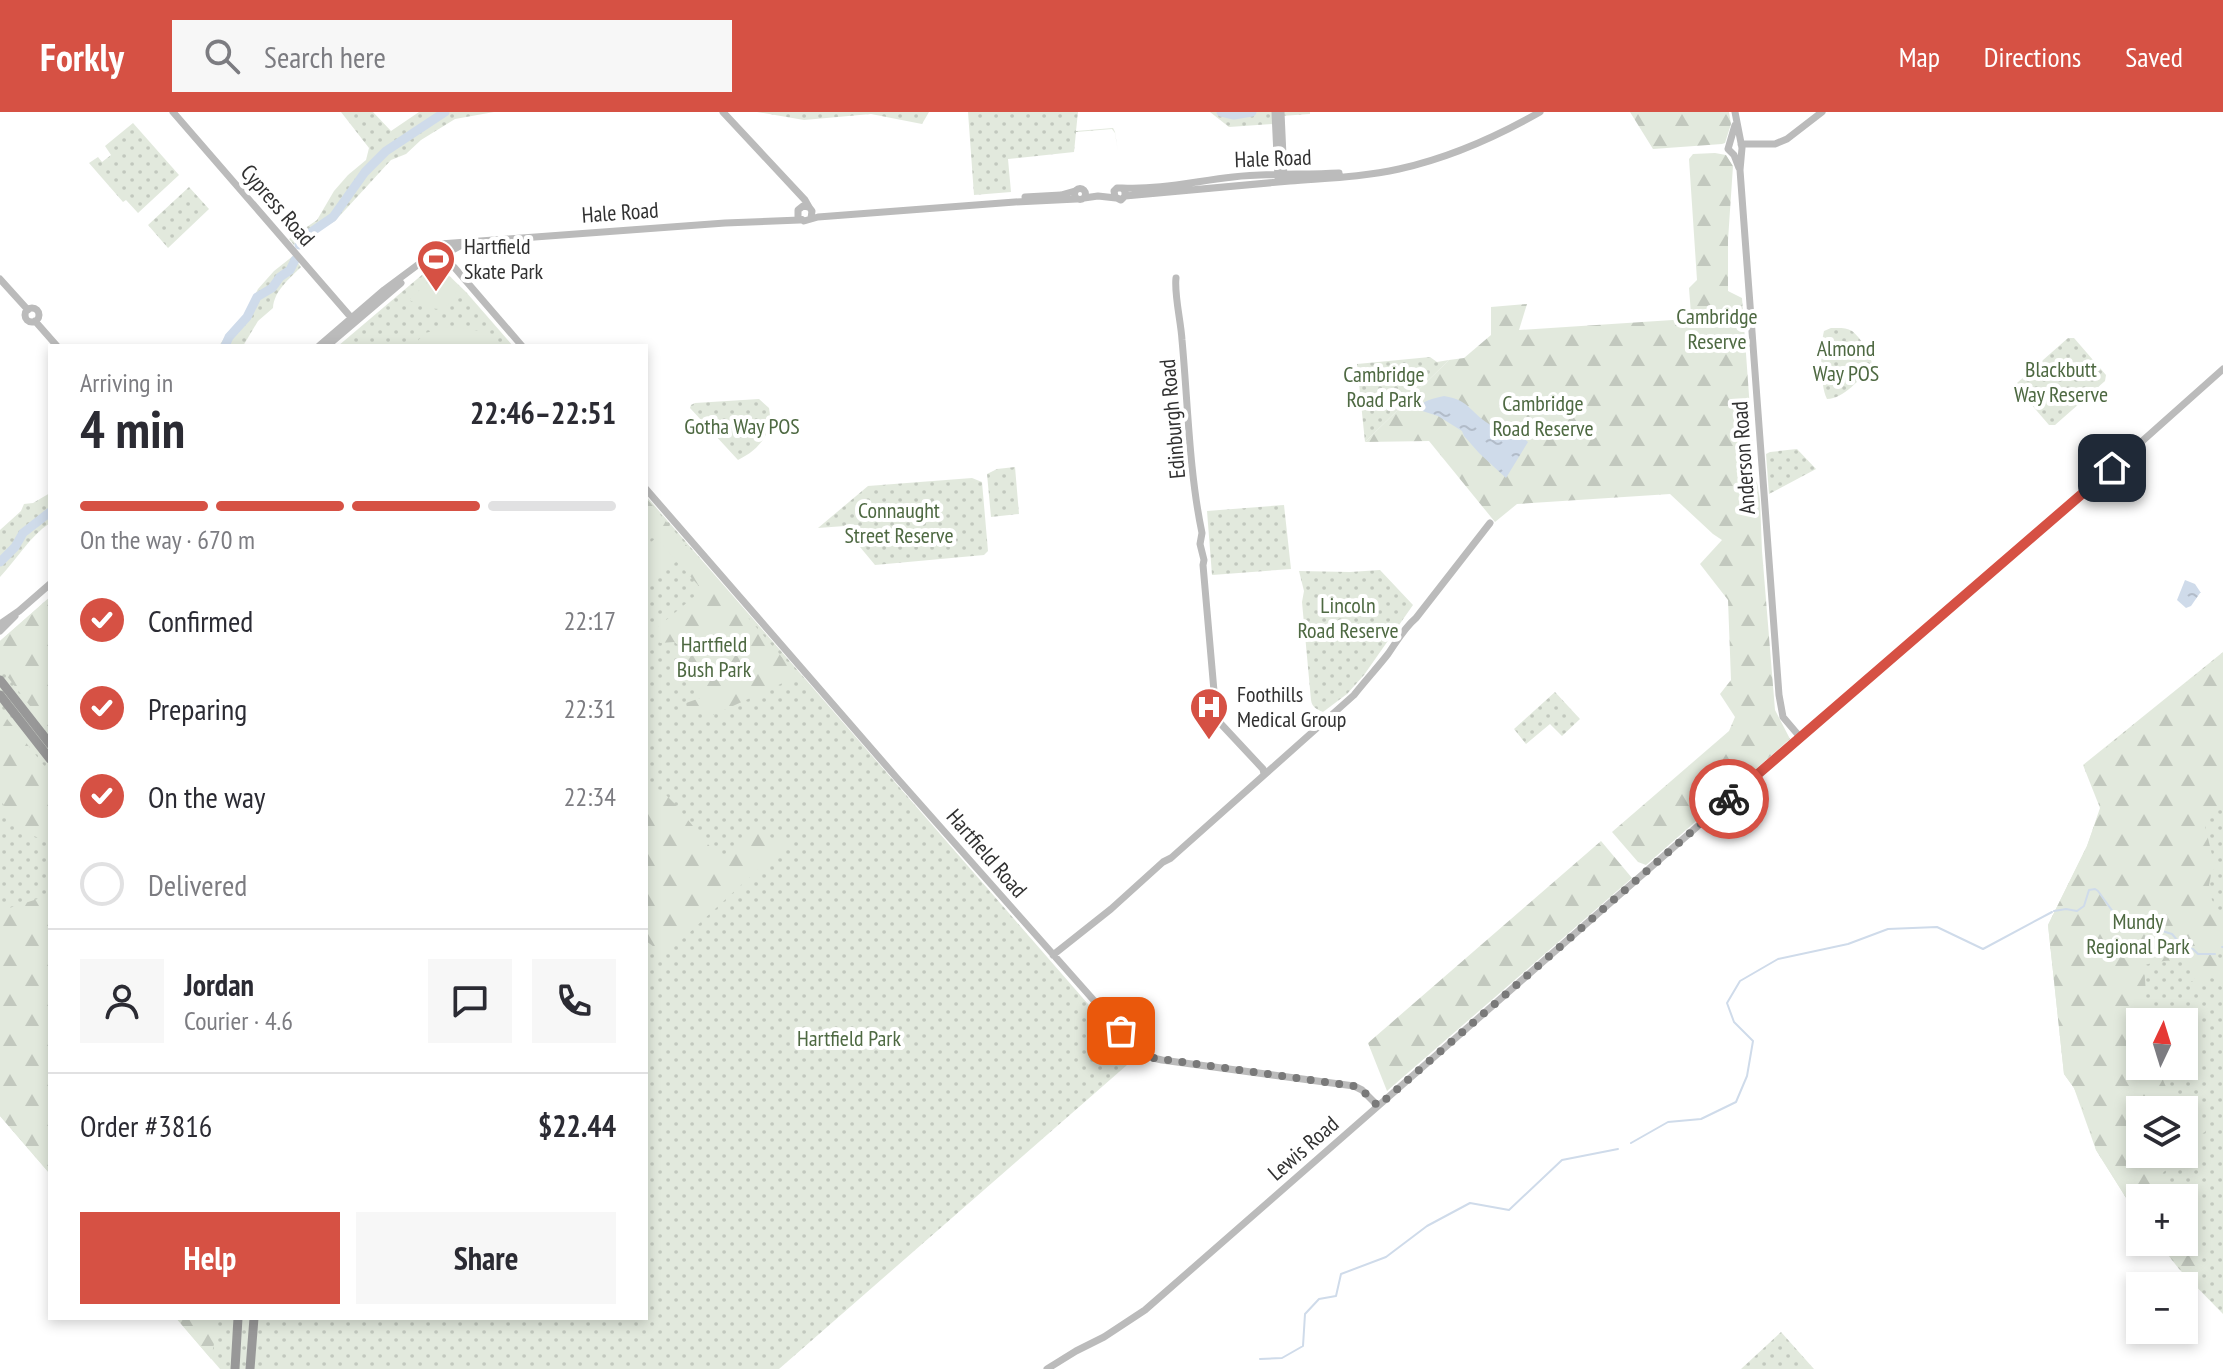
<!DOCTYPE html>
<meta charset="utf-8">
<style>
:root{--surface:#fff;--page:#f7f7f7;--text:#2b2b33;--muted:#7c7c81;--line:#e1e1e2;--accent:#d65144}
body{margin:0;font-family:"PT Sans Narrow",sans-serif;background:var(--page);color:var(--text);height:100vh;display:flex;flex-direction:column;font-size:30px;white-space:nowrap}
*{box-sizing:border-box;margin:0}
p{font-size:26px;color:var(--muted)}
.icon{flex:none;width:44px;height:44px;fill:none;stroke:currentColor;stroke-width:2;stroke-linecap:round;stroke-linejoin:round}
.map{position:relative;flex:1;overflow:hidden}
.sheet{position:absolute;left:48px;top:232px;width:600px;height:976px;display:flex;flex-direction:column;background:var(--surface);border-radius:0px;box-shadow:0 4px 12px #0003}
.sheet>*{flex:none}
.needle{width:52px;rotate:4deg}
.buttons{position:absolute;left:2126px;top:896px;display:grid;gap:16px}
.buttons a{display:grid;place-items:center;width:72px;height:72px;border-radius:0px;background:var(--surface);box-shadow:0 4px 12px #0003;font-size:40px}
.pin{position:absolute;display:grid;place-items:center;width:68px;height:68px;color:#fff;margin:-34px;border-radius:16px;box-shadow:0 4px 12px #0006}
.courier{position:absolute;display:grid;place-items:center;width:80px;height:80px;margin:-40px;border:6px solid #d65144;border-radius:50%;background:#fff;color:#222;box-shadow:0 2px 10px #0007}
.head em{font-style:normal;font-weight:700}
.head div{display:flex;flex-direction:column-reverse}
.head{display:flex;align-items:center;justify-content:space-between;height:136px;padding:0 32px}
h1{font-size:52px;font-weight:700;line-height:60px}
.bar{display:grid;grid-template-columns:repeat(4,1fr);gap:12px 8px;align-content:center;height:96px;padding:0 32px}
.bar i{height:10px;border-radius:6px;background:var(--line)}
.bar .active{background:var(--accent)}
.bar p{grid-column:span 4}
.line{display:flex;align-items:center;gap:20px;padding:0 32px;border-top:2px solid var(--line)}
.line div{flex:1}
.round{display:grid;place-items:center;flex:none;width:84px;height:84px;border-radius:0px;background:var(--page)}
ol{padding:0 32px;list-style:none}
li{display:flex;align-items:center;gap:24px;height:88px}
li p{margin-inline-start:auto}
li .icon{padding:8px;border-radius:50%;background:var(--accent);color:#fff;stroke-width:4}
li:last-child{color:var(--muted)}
li i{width:44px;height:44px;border:4px solid var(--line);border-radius:50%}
.primary-button{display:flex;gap:16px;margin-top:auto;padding:16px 32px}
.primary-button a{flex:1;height:92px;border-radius:0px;background:var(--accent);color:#fff;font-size:32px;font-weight:700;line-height:92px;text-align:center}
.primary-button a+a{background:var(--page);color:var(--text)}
header{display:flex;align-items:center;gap:48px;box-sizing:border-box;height:112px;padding:0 40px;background:var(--accent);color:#fff}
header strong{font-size:38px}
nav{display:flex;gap:44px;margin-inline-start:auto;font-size:28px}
.search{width:560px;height:72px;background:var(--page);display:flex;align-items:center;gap:20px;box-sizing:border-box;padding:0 28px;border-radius:0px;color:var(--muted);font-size:30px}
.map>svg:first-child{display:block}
</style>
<header>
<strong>Forkly</strong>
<div class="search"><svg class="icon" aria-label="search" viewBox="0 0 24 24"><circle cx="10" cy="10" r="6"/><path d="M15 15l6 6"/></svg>Search here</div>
<nav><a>Map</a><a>Directions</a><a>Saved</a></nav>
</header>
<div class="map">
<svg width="2223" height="1257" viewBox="0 0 2223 1257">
<defs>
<pattern id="grass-dots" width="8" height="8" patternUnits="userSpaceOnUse" patternTransform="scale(2)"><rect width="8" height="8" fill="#e2e9dd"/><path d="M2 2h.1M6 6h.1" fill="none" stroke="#c2c8be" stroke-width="1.8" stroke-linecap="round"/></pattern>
<pattern id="forest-firs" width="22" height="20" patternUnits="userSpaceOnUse" patternTransform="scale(2)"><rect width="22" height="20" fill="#e2e9dd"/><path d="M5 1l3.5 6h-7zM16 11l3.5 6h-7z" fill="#c2c8be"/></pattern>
<pattern id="water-ripples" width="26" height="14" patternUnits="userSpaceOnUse" patternTransform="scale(2)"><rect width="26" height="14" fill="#cfdbea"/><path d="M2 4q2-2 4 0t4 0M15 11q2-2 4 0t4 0" fill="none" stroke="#b2bcc9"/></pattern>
</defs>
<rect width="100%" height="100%" fill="#fff"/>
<path fill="url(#grass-dots)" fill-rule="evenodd" d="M341,0H373L391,19L419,0H494L455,7L421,28L406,42L391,48L335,109L294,133L289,127L317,108L334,79L348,63L366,48L369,36Z
M757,0H929L922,12L871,2L804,8Z
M968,0H1078L1076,19L1113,16L1115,20L1118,40L1115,21L1112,17L1076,20L1074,40L1008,47L1011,80L974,83Z
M1210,0H1310V2L1281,4L1273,12L1229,15Z
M133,11L179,63L138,101L126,88L123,90L89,51L98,45L102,50L111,43L105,34Z
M189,75L209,97L168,136L148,113Z
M293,144L301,155C289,167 274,179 273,196L258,209L243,234H219L228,220L241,209L258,177L274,159Z
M436,151L466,180L513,234H338Z
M1831,216C1837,216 1846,215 1852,219C1860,225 1873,244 1872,255C1860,266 1844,287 1827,287C1820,274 1820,235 1824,219Z
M2068,226H2074L2106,263L2105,269L2055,313H2049L2018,277L2017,271Z
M1430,245L1437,250L1449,248L1365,330L1357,252Z
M759,287L769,296C774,320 759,338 738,348L690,296L691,293L695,291Z
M1797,337L1816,357L1769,382L1766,342L1770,340Z
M1015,355L1019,402L991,405L987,362L997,357Z
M972,366L982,370L988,439L984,443L875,453L860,435L858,413L818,416L868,374Z
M50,381V411C30,424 17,447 0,465V418L21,399L24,392L33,391Z
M646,384L1135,946L779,1257H220L176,1206H646Z
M1284,393L1291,457L1212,463L1207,399Z
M1380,458L1413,493L1364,563L1347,582L1323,600C1316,597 1312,595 1311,588L1302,490L1304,479L1299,459L1350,460Z
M50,485V1062L0,1004V529Z
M2223,540V1202L2179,1157L2158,1130H2184V1086H2140V1108L2096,1038L2074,976L2064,962L2048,813L2087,734L2100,696L2083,653ZM2140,910H2184V954H2140ZM2140,998H2184V1042H2140Z
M1555,580L1580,607L1562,624L1550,612L1526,632L1514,617Z
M1781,1220L1814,1257H1741Z"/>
<path fill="url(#forest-firs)" d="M1630,0H1729L1731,12L1725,31L1722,32L1653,37Z
M1715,41L1726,43L1733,54L1728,128V179L1742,186L1754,353L1760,388L1762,439L1775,598L1790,627L1646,753L1638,750L1612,720L1729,619L1735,605L1720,582L1731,568L1728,488L1700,452L1722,428L1713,422L1670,382L1517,392L1495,410L1429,329L1365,330L1449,248L1464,246L1491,223V195L1527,192L1519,218L1688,207L1691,202L1689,176L1697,168L1689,47L1693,42Z
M646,386L798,564L711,604L688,599L686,591L703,585L697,572L702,561L686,565L678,550L683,537L674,530L660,531L652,520L696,483L698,473L646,416Z
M50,485V620L0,555V529Z
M2223,541V690L2213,698L2205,714L2215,755L2211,763L2209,773L2212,788L2223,805V833L2212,839L2223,850V877L2217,868L2205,863L2200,870H2191L2201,860C2184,844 2167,848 2144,853L2146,882L2141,898L2142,910H2140V954H2162L2163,968L2176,998H2140V1042H2184V1009L2190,1014H2203L2207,1016L2205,1020C2191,1027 2195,1039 2185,1047C2177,1053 2170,1053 2162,1062L2159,1086H2140V1108L2096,1038L2088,1008L2074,976L2064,962L2048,813L2087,734L2101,695L2084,654Z
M0,598L50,661V730C35,726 21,718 12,705C7,698 6,694 0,689Z
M646,676L661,678L674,691L721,748L751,719L787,731L665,843L646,829Z
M1601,729L1632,766L1387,979L1368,931Z
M50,783V1062L0,1004V799Z
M2188,1104L2191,1105C2196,1121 2192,1141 2200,1155L2193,1172L2158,1130H2172L2178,1137C2186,1130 2186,1116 2188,1104Z
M176,1206H219L211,1247Z"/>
<path fill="#e2e9dd" d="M433,165H440L457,179L454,183L456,186L446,194H439V197L426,196L409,188Z
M452,214L479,219L496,234H413L425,221Z
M656,426L677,449L646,476V434Z"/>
<path fill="url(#water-ripples)" d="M1444,284C1471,288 1471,303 1493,314C1504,320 1520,321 1528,330L1506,366L1479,341L1464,324L1462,319L1438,304L1416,297C1424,288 1432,287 1444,284Z
M2185,468L2195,472L2201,481H2200L2191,494L2186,496L2177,488Z"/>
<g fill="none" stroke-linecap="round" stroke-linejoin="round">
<path stroke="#cfdbea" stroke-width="2" d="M2054,799L2066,797L2077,799L2084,794L2089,778L2095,777L2098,779L2124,815L2130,811L2146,808L2156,817L2172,822L2183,835L2193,837L2198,842H2215
M2222,835H2223
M1631,1031L1668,1010L1701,1007L1736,990L1747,964L1753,929L1734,910L1727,891L1740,869L1778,847L1848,832L1888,817L1937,815L1983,837L2052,800
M1260,1247L1282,1246L1303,1234L1305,1202L1319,1187L1336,1184L1341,1162L1386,1145L1427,1114L1470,1091L1509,1098L1562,1048L1618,1037"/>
<path stroke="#cfdbea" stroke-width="9" d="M1221,0L1234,3L1252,0
M299,133L304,125L333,105L365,60L386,39L445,0
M225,234L229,225L247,205L257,185L272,176L280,165L290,158L295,148
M0,450L15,435L23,421L50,400"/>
<path stroke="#bbb" stroke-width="7" d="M173,0L355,210
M723,0L805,88L809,95
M1275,0L1278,66
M1281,0L1284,66
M1735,0L1742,36L1740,58L1779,583L1783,605L1800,625
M1735,13L1728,37L1734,43L1739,56
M1741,32H1775L1787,27L1822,0
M1122,76C1160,78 1196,69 1233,65C1268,61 1303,63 1339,61
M1074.5 82a5.5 5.5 0 1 1 11 0a5.5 5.5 0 1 1-11 0Z
M1125,84V79L1122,76H1117L1114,79L1115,85L1121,88L1125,84C1180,79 1235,74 1290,69C1326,66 1363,65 1399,57C1449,46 1496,25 1540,0
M1025,85L1061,83L1075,79
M1084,86L1098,84L1116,86
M811,106L812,99L809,95L803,94L798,98V105L804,109L818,105L1015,90L1077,87
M442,146L454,155L522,234
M423,154L439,146H444L449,140L460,134
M1176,166C1174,182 1181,210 1182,228C1188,292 1189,359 1202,421L1200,432L1204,448L1203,453L1216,602L1221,612L1263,657L1264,662
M0,167L28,198
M25 203a7 7 0 1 1 14 0a7 7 0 1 1-14 0Z
M35,209L57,234
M319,234L384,178L435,140L436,135L440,132L725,111L800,108
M327,234L401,171
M646,377L896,665L1136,936L1153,946L1162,948L1354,974L1362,978L1378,994
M0,512L19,499L50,472
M0,519L15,504
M1053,843L1111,797L1163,750L1171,746L1354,583C1365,569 1377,556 1388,542C1397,529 1404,516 1416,506L1490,411
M1047,1257L1076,1239L1104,1225L1145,1198L1787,636L2112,356L2223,257"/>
<path stroke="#989898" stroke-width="9" d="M0,568L50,632
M0,583L50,647
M235,1257L238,1206
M250,1257L254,1206"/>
</g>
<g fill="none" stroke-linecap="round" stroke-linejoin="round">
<path stroke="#797979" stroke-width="8" stroke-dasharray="0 14.4" d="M1121,919L1136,936L1153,946L1354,974L1362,978L1378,994L1729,687"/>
<path stroke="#d65144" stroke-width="10" d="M1729,687L2112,356"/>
</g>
<defs>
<g id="stadium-pin" transform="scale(2)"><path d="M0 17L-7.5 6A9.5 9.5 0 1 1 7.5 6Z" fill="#d65144" stroke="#fff"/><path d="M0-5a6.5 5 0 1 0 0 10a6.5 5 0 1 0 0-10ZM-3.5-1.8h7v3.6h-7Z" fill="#fff"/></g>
<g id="hospital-pin" transform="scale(2)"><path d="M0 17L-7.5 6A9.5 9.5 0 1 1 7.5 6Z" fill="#d65144" stroke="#fff"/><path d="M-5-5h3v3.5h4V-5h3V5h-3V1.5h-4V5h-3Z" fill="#fff"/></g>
</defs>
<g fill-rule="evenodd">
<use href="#stadium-pin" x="436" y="147"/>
<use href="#hospital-pin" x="1209" y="595"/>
</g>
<g text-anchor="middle" stroke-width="8" stroke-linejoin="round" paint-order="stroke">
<g font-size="22" fill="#313131" stroke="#fff">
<text transform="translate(1273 46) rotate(-2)" y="8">Hale Road</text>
<text transform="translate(278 93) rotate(49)" y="8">Cypress Road</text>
<text transform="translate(620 100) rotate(-4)" y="8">Hale Road</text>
<text transform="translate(1172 307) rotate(-95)" y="8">Edinburgh Road</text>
<text transform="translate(1743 346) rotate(-94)" y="8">Anderson Road</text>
<text transform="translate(987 741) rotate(49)" y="8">Hartfield Road</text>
<text transform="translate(1303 1036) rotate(-41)" y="8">Lewis Road</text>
</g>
<g font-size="22" fill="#313131" stroke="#fff" text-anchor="start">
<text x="464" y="142">Hartfield<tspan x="464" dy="25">Skate Park</tspan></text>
<text x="1237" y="590">Foothills<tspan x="1237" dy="25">Medical Group</tspan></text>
</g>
<g font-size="22" fill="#4e6942" stroke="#fff">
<text x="1717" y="212">Cambridge<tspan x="1717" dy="25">Reserve</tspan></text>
<text x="1846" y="244">Almond<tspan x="1846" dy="25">Way POS</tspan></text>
<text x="2061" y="265">Blackbutt<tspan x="2061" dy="25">Way Reserve</tspan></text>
<text x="1384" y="270">Cambridge<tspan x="1384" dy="25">Road Park</tspan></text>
<text x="1543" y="299">Cambridge<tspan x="1543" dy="25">Road Reserve</tspan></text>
<text x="742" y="322">Gotha Way POS</text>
<text x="899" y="406">Connaught<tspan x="899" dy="25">Street Reserve</tspan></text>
<text x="1348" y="501">Lincoln<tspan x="1348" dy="25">Road Reserve</tspan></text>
<text x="714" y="540">Hartfield<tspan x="714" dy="25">Bush Park</tspan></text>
<text x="2138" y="817">Mundy<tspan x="2138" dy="25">Regional Park</tspan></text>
<text x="849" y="934">Hartfield Park</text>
</g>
</g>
</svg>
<div class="buttons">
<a><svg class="needle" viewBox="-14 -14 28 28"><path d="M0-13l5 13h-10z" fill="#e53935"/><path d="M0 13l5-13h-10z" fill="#7c7c81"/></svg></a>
<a><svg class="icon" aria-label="layers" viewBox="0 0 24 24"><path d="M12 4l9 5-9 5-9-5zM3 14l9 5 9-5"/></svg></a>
<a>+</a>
<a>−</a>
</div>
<div class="pin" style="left:1121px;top:919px;background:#ea580c"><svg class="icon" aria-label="bag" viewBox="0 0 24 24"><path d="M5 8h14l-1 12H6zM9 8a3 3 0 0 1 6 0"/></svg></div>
<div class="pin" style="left:2112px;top:356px;background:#1f2937"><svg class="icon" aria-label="home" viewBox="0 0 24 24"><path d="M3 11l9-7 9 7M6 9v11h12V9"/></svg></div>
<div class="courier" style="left:1729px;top:687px"><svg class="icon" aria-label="bike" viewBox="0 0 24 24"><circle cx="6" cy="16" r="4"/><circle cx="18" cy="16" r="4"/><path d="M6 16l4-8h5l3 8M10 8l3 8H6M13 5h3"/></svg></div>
<section class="sheet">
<div class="head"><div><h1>4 min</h1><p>Arriving in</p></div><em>22:46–22:51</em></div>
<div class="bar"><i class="active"></i><i class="active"></i><i class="active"></i><i></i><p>On the way · 670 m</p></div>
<ol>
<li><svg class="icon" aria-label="check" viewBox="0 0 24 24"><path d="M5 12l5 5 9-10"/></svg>Confirmed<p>22:17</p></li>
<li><svg class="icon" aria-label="check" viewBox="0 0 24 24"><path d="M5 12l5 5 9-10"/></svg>Preparing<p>22:31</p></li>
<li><svg class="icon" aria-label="check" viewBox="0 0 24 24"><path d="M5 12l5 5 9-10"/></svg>On the way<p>22:34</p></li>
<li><i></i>Delivered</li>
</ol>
<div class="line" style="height:144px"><a class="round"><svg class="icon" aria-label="person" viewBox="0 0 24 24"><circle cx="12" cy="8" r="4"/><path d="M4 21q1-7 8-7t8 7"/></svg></a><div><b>Jordan</b><p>Courier · 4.6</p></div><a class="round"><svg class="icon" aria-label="chat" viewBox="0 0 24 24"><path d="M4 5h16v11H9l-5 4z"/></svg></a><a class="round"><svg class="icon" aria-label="phone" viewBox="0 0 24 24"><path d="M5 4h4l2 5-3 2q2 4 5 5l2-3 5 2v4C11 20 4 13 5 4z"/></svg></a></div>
<div class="line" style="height:104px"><div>Order #3816</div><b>$22.44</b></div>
<div class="primary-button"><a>Help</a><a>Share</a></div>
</section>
</div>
